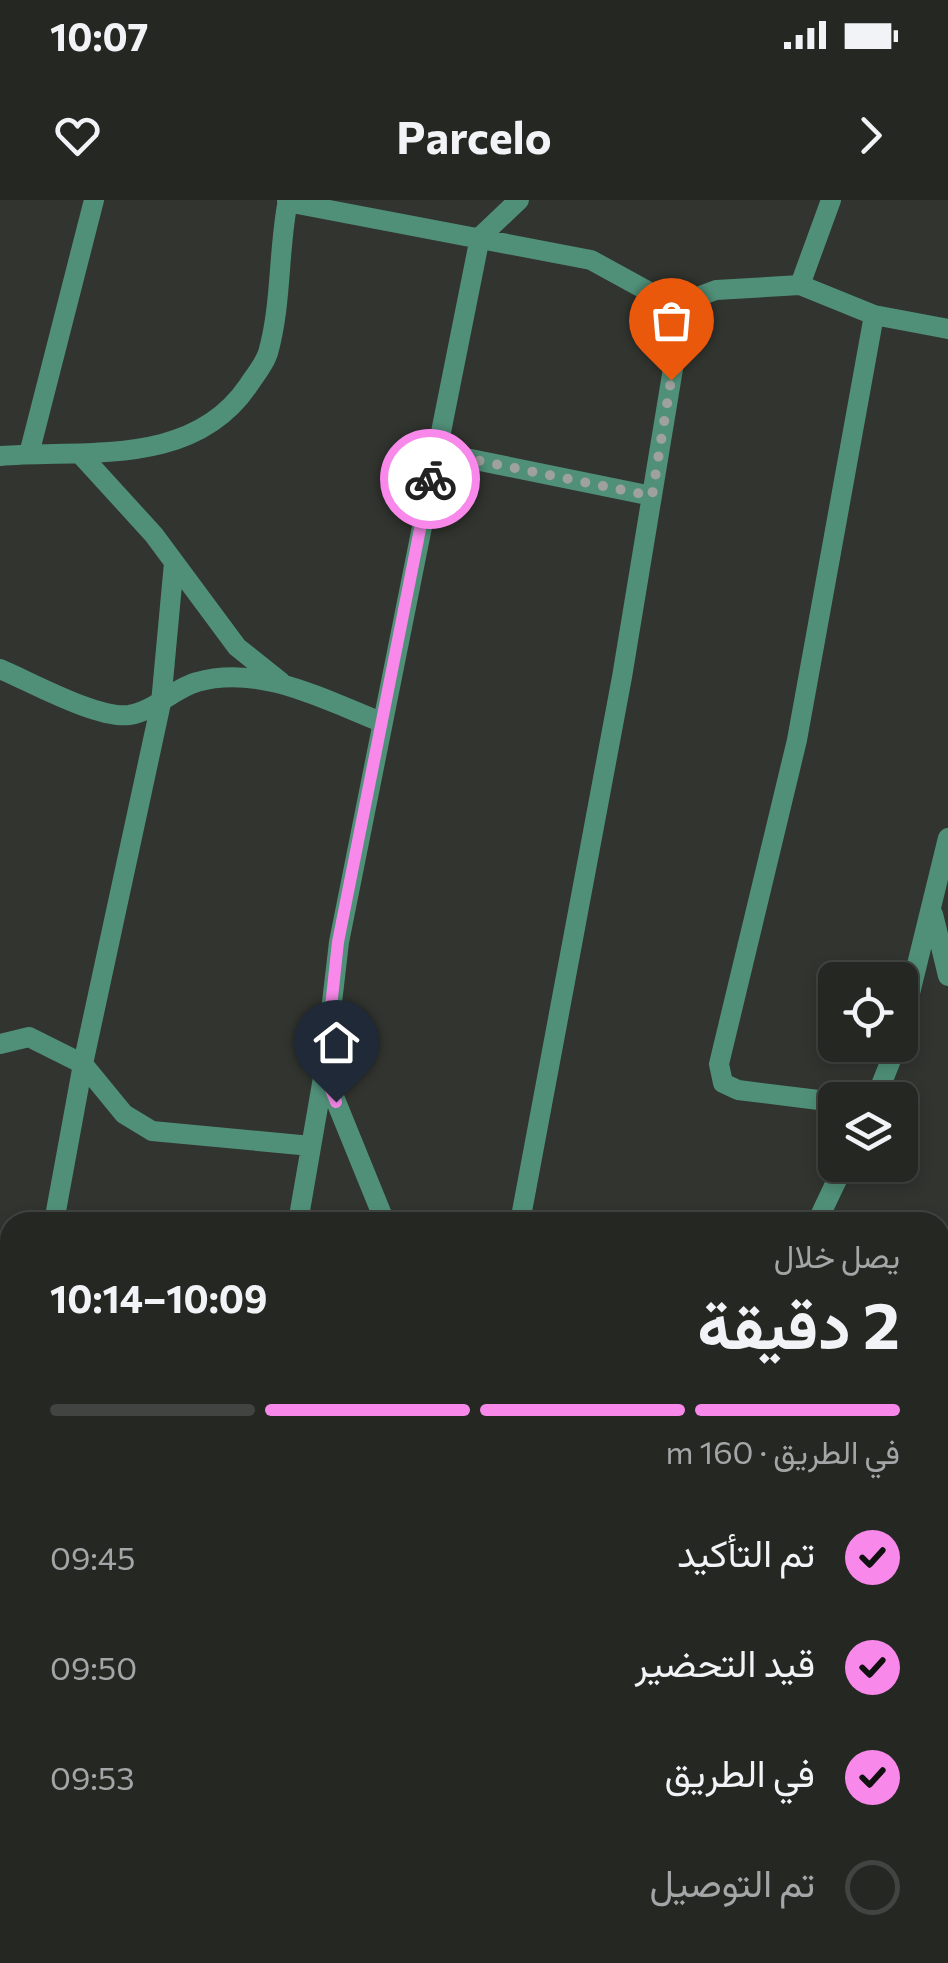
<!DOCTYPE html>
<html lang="ar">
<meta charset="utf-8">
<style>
:root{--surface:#252723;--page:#313330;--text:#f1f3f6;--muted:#a3a5a6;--line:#424441;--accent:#f888ea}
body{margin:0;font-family:Commissioner,Vazirmatn,sans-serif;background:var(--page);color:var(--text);direction:rtl;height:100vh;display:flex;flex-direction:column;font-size:38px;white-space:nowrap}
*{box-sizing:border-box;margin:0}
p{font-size:32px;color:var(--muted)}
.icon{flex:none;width:55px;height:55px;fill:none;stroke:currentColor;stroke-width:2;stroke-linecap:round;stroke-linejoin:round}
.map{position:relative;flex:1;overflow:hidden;direction:ltr}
.drawer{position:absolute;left:0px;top:1012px;width:950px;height:752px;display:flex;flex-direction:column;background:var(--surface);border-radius:30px 30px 0 0;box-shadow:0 5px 15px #0003,0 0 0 2px var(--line);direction:rtl}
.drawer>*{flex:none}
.tools{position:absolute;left:818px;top:762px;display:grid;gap:20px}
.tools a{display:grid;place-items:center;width:100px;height:100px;border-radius:15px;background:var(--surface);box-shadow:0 5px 15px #0003,0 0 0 2px var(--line);font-size:50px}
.pin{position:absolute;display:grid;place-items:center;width:85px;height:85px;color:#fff;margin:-102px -42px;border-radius:50% 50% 50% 0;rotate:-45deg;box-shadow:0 0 10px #0007}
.pin .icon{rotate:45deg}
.courier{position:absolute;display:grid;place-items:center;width:100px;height:100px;margin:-50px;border:8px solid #f888ea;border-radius:50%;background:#fff;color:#222;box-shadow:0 2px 12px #0007}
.overview em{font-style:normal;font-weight:700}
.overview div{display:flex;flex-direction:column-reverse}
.overview{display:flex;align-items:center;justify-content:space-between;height:170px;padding:0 50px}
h1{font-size:65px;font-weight:700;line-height:75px}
.bar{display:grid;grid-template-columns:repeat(4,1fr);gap:15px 10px;align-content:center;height:120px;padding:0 50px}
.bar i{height:12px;border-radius:8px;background:var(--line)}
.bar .current{background:var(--accent)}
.bar p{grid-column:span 4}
ol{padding:0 50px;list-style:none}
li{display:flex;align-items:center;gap:30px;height:110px}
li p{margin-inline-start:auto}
li .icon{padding:10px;border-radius:50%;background:var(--accent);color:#111;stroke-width:4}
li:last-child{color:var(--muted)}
li i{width:55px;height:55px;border:5px solid var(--line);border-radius:50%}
.status{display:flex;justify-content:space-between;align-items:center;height:70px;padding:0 50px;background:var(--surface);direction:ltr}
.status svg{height:28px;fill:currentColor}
header{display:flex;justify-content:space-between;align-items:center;height:130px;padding:0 50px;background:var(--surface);font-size:45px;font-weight:700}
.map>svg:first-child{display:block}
</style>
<div class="status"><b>10:07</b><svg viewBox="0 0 49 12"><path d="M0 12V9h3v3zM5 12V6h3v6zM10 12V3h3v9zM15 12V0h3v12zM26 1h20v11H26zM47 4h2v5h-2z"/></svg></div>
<header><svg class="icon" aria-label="forward" viewBox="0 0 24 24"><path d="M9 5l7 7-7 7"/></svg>Parcelo<svg class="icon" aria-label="heart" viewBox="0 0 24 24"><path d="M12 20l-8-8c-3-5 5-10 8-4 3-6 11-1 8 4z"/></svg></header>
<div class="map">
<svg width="948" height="1763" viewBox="0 0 948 1763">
<rect width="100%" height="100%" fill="#31342f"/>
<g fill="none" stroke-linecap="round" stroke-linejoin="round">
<path stroke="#509079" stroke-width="20" d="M287,2L591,60L664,100L684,102L716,90L800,85L874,115L948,129
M800,85L831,0
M436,252L652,296
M29,254L94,0
M0,256C86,249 192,268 248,186C255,175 264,165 268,153C282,103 278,50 288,0
M82,256L154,335L237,447L281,482
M0,469C31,482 97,519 129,515C155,511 174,488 197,482C259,464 325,500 381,522
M933,714L948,776
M900,834L948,638
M0,844L29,837L83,864L124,914L152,931L311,946
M324,872L385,1022
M875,900L897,845
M835,902L738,890L723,883L719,864L797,540L874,115
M54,1022L83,864L161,503L174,363
M298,1022L324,872L339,742L480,37L519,0
M520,1022L622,477L684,102
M817,1022L844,965
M0,1199L10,1167
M0,1285L10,1289
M940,1587L948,1558
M940,1608L948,1610
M0,1638L10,1641
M330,1755L331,1763
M386,1755L401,1763
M174,1763L177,1755
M661,1763L664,1755"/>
<path stroke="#509079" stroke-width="20" d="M940,1296L948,1290
M306,1763L317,1755"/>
</g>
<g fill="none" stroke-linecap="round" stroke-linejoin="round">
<path stroke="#9fa19e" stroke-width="10" stroke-dasharray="0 18" d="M430,279L436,252L652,296L671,180"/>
<path stroke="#f888ea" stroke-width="12" d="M336,902L324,872L338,742L430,279"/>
</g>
</svg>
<div class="tools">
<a><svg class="icon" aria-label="locate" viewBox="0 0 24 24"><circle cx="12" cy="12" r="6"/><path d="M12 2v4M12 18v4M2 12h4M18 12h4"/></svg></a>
<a><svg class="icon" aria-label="layers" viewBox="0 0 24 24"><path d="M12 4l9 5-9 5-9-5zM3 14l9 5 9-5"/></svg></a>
</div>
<div class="pin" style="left:671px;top:180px;background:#ea580c"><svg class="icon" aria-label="bag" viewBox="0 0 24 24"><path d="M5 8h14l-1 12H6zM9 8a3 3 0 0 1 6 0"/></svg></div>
<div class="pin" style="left:336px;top:902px;background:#1f2937"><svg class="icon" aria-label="home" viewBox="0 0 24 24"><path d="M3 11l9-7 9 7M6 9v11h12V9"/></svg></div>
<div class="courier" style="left:430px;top:279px"><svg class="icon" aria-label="bike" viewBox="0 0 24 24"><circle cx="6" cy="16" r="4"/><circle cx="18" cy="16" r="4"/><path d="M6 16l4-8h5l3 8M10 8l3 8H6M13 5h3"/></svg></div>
<section class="drawer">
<div class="overview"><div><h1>2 دقيقة</h1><p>يصل خلال</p></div><em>10:09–10:14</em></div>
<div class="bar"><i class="current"></i><i class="current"></i><i class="current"></i><i></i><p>في الطريق · 160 m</p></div>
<ol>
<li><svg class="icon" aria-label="check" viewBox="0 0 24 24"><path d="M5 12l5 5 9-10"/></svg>تم التأكيد<p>09:45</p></li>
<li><svg class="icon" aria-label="check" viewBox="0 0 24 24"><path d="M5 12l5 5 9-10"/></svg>قيد التحضير<p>09:50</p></li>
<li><svg class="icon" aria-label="check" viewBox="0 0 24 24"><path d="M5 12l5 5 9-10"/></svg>في الطريق<p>09:53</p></li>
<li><i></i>تم التوصيل</li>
</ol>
</section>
</div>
